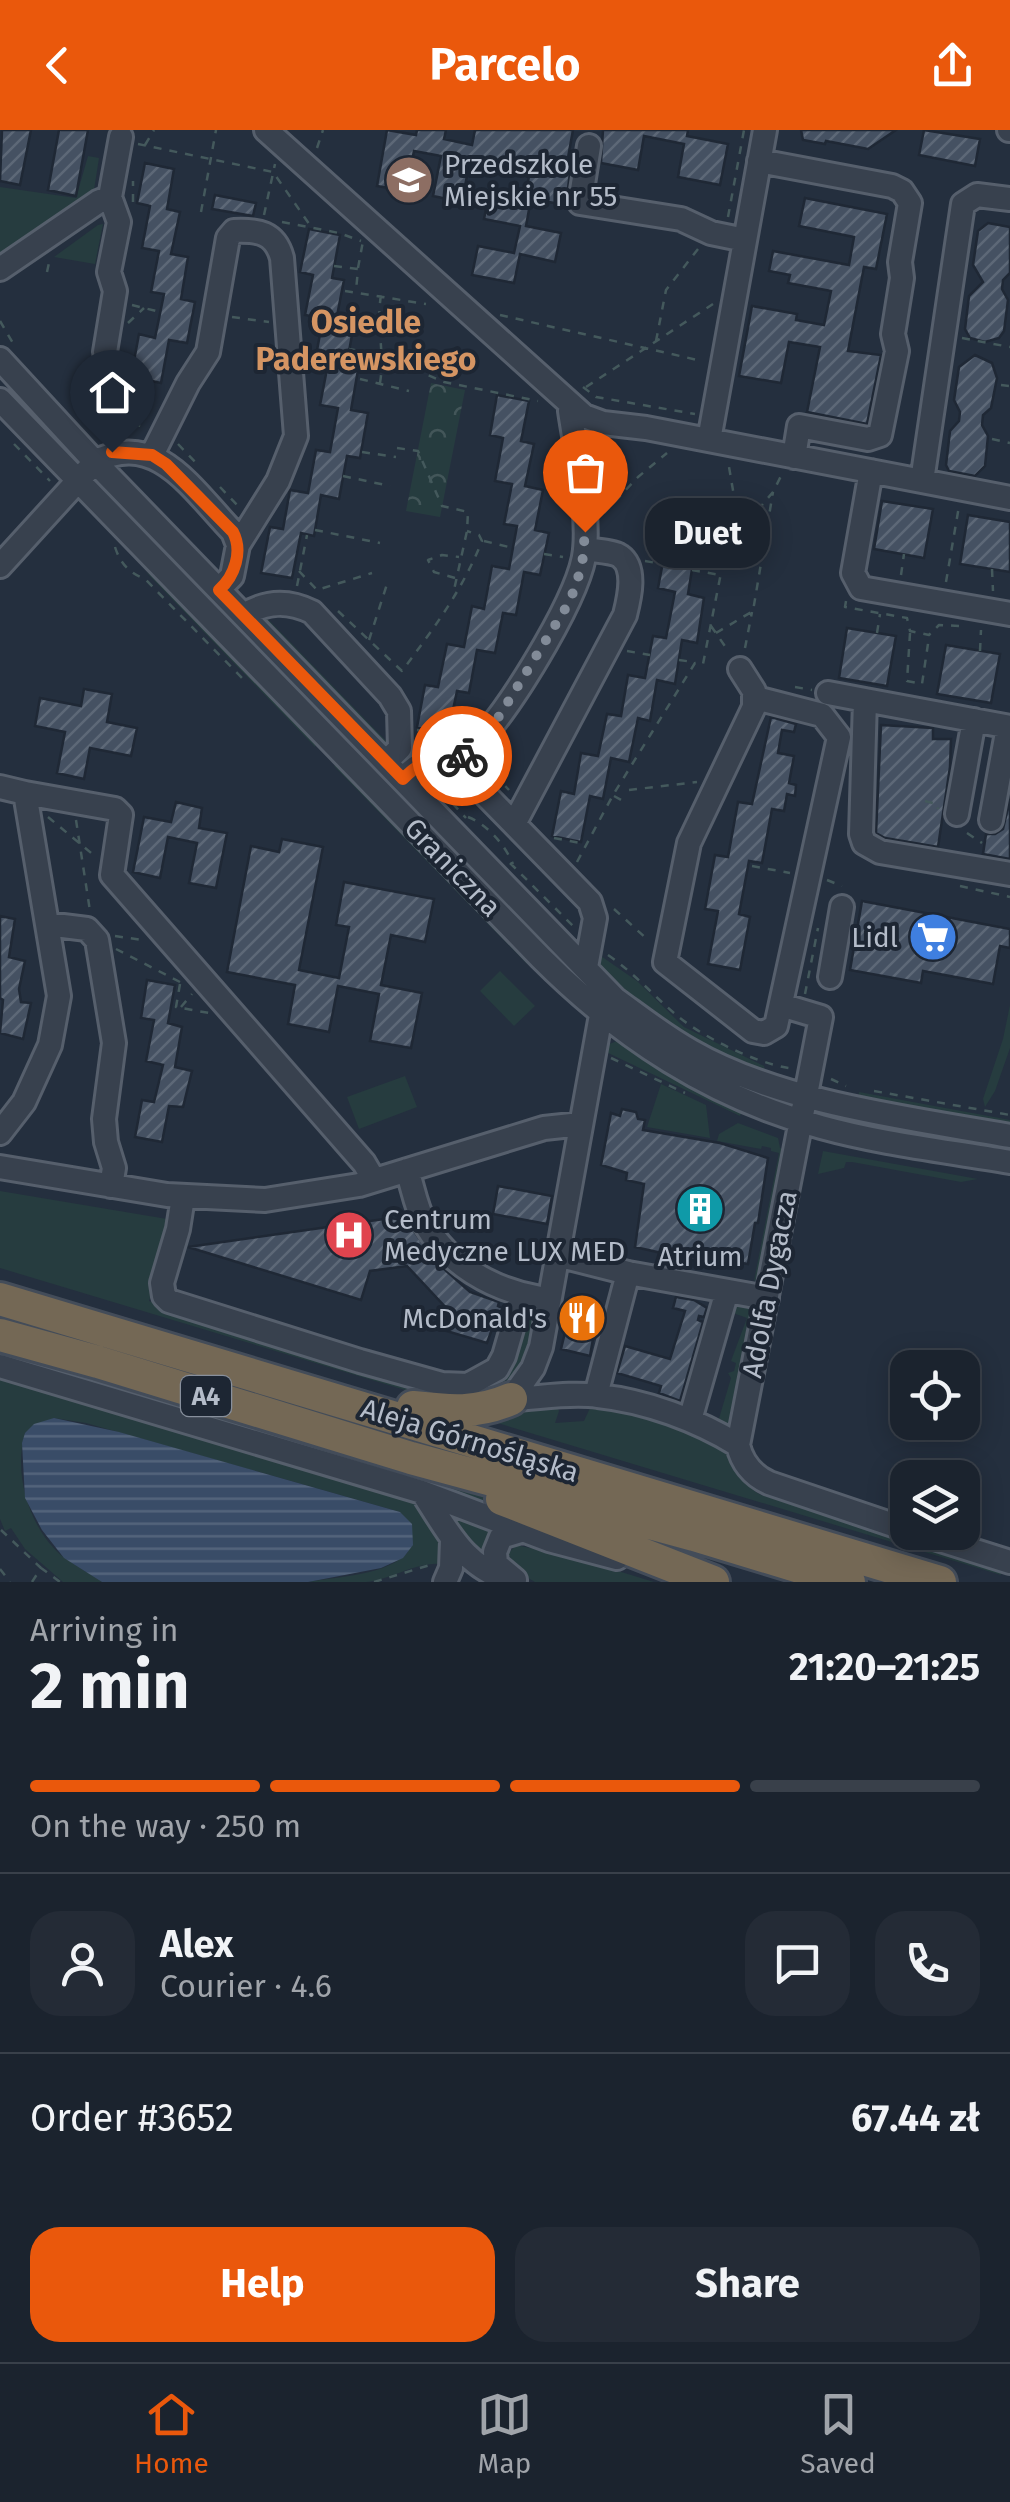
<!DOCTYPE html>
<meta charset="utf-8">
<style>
:root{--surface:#1b232e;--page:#242b36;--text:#f1f3f6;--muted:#a0a4aa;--line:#39404a;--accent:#ea580c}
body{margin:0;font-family:"Fira Sans",sans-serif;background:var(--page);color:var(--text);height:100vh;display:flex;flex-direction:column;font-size:38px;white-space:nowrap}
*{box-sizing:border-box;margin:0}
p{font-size:32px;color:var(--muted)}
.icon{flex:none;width:55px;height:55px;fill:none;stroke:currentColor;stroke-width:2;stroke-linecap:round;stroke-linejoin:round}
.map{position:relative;height:1452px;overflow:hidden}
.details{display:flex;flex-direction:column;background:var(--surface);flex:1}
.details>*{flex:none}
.buttons{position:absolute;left:890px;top:1220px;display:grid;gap:20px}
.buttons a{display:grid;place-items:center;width:90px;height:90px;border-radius:20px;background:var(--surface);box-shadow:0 5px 25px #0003,0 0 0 2px var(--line);font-size:50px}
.pin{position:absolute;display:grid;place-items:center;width:85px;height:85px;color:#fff;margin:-102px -42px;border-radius:50% 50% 50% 0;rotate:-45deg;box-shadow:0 0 10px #0007}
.pin .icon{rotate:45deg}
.courier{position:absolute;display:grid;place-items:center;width:100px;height:100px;margin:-50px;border:8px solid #ea580c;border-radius:50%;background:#fff;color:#222;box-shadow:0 2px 12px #0007}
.bubble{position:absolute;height:70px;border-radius:30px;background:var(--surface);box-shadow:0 5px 25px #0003,0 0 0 2px var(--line);font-size:32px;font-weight:700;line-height:70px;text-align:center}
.head em{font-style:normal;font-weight:700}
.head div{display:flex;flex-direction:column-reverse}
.head{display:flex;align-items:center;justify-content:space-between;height:170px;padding:0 30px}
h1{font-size:65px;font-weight:700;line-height:75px}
.bar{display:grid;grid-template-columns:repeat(4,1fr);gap:15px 10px;align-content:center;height:120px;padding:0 30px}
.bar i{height:12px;border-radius:8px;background:var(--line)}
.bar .current{background:var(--accent)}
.bar p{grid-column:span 4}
.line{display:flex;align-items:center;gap:25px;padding:0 30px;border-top:2px solid var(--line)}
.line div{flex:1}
.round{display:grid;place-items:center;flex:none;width:105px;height:105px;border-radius:30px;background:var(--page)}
.action{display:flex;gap:20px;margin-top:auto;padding:20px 30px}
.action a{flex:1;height:115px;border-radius:30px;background:var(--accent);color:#fff;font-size:40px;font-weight:700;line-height:115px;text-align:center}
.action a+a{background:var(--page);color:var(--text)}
header{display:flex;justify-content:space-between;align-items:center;height:130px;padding:0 30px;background:var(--accent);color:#fff;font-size:45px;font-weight:700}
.tabs{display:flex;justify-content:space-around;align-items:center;height:140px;border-top:2px solid var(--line);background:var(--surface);font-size:28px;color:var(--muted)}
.tabs a{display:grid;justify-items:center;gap:5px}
.tabs .current{color:var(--accent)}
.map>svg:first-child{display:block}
</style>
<header><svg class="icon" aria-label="back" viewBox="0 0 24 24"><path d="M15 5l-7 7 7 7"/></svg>Parcelo<svg class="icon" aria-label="share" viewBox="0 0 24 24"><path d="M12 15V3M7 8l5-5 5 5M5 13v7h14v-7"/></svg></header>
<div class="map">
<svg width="1010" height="1452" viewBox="0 0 1010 1452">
<defs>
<pattern id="park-crowns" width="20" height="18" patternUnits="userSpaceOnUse" patternTransform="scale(2.5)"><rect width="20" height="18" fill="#263c3f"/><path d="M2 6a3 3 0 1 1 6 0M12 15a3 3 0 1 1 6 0" fill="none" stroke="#435659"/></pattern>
<pattern id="water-rules" width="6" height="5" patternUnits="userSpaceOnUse" patternTransform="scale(2.5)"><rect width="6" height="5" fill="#394c67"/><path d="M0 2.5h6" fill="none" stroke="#53647b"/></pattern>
<pattern id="building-hatch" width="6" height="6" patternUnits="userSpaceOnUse" patternTransform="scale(2.5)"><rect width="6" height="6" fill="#455162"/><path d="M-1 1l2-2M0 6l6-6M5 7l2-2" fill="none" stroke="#5d6877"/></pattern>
</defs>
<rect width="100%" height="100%" fill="#242f3e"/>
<path fill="#263c3f" d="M88,26L99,28L94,60L0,126V57L76,68Z
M103,94L95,134L54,127L98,95Z
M107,356L549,810L542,816L100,362Z
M146,442L170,458L317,609L315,617Z
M262,483L392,617L388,619L259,489Z
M339,631L532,830L527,834L334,636Z
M598,824L637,851L684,897L764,936L765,942C702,922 643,882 596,836Z
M500,841L535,876L514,896L480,861Z
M1010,875V918L995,961L985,977L983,969L1003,909Z
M617,911L743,979L740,986L604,921L607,915Z
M405,946L417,977L359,999L347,967Z
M661,954L706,975L710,1008L647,997Z
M859,962L1010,990V998L858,971Z
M854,986L1010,1015V1023L848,994Z
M738,993L778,1008L780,1018L786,1020L761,1146L754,1151L779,1023L771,1021V1018L762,1016L761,1019L717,1011L719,1004Z
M823,1021L978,1049L961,1052L852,1032H846L844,1038L818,1044Z
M0,1061L173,1090L149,1171L412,1254L481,1261L487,1257L529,1175L537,1177C532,1207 526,1229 510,1255L507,1250L484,1267L425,1266L0,1138Z
M731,1173H746L753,1183L733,1295L729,1298L718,1292L731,1248L728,1243L734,1241L736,1233L731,1231L747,1188L733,1183Z
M0,1223L472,1363L556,1396L0,1228Z
M0,1245L414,1370L440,1401L444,1434C415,1431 394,1449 366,1452C347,1452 327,1452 308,1452C339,1446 386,1446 408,1422L400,1382L86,1293L54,1288L25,1303C13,1344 29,1398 62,1426C74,1435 89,1443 102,1452H63L25,1419L11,1398L5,1401L0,1389Z
M610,1275L716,1309C735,1327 737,1352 761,1365L1000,1438L1001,1445L491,1291L502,1282L557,1276L559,1281L555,1293L584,1291L590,1278Z
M443,1379L497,1400L484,1431Z
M532,1414L546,1419L654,1452H535L513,1439L515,1434L508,1424L516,1415L530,1418Z"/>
<path fill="url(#park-crowns)" d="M431,253L465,260L440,387L406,381Z"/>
<path fill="url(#water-rules)" d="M54,1288L119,1302L400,1382L412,1394L413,1415L403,1428L381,1438L308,1452H102L64,1428L42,1400L25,1368L22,1313L25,1303L34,1294Z"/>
<path fill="url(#building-hatch)" stroke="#1f2835" stroke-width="2.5" d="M2,0H31L20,55L0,51Z
M59,0H88L76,66L48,60Z
M387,0L416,5L417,0H446L444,9L472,15L475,0H573L567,33L571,34L566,75L531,69L526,96L561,103L555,132L520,124L514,153L472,145L478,116L514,123L520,96L484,89L490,60L525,67L530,41L470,30L462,72L433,66L441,26L414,21L406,61L377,56Z
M603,0H688L687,6L728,14L720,55L678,47L684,14L644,6L638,40L601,33Z
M801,0H896L868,19L826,11L825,14L803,10Z
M924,0L980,9L975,36L919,25Z
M145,33L174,39L167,79L180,82L171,124L188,127L181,169L195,172L187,213L169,210L161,253L147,250L139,293L110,287L118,245L131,247L139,204L155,208L164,164L151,162L159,121L142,118L150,76L137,73Z
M215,65L256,73L253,86L212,79Z
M805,68L887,84L876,139L864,137L848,221L881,225L867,294L807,282L820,217L789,212L781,253L739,246L752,176L797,184L796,190L824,195L831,161L788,153L790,145L769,141L773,121L849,135L854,107L799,96Z
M988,93L1010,97V143L1003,150L1002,159L1008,170L1004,201L999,208L985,212L970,208L965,199L969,166L983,152L973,135L978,101Z
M309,99L340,105L332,148L344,150L336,191L354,194L346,238L358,240L351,280L368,283L360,328L347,326L339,369L321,365L314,406L301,403L292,448L261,443L270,397L283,399L290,360L308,363L316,320L330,322L338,278L320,275L328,234L315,231L323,188L305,185L313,145L300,142Z
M975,225L992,233L997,248L991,278L983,285L982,295L988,306L985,336L975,346L949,341L946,335L950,301L959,291L960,282L954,270L959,237Z
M497,265L529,271L521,311L534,314L525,356L543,360L535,400L549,403L540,445L524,442L516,485L503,483L495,523L477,520L469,563L457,561L448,604L417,597L425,555L438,557L447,514L464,517L472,476L484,479L492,436L509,439L517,396L504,394L512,354L495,351L503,308L490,305Z
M882,371L933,379L924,428L874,419Z
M687,375L716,381L709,424L695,421L688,464L704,468L697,513L682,510L675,554L657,550L650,591L638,588L629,632L611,628L603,669L590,666L581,712L552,706L561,661L574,664L581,623L598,626L607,584L621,586L628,545L645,548L653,506L666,508L675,462L658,458L666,416L679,418Z
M968,385L1010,392V442L960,434Z
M847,498L896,506L887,556L839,548Z
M946,515L1000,524L991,573L937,564Z
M84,559L112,564L107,592L137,598L131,626L90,618L84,649L57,643L65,602L35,596L40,568L81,576Z
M771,587L796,594L794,602L782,600L778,623L794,626L789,653L796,655L795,666L787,664L784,681L772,679L762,733L749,731L739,784L750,787L740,840L708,834L718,781L705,779L715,725L728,727L738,672L752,674Z
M881,595L933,598V609H951L950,637L938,717L885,708L876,703Z
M1010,669V729L983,724L986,704H995L1003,699Z
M176,672L202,678L199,698L227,703L216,758L189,753L197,713L168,707L160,748L133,742L144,687L171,692Z
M282,709L323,717L299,840L339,848L349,797L336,795L344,752L434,769L425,812L391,805L381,855L422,863L411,918L370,911L379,864L338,856L329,902L288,894L295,855L227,842L251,716L279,722Z
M862,771L1010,799V818L1000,816L993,854L923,841L921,853L850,840Z
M0,786L15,789L9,827L25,831L19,859L21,872L31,873L23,909L0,903L3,870L0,868Z
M147,850L175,855L168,893L182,897L175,937L192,941L183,977L169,976L162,1012L135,1007L142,970L154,972L163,935L146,931L154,890L141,888Z
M622,979L636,982L638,989L645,990L643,1000L720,1013L768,1028L758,1093H755L748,1134L735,1132L734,1136L697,1131L635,1117L644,1054L626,1050L627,1043L601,1035L611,983L620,986Z
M498,1056L552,1066L547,1094L493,1084Z
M391,1088L407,1091L435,1131L470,1162L499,1172L498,1176L502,1178L496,1200L492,1199L487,1213L443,1200L450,1182L407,1136L370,1141L361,1170L188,1117Z
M676,1167L694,1170L707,1178L704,1187L699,1186L698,1190L703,1192L680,1271L659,1263L661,1256L617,1243L625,1216L670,1229L685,1181L673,1178Z
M573,1169L599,1175L590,1226L561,1219Z"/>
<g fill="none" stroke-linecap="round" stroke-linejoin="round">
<g stroke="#565f6c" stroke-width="28">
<path id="minor" d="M266,0L584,286L603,293L646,298L1010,368
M1009,0H1010
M589,16L580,73L681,89L711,103L745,110
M759,31L892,56L902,61L910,73L900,132L902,148L893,204L897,221L880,305L868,309L799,296L794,327
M0,139L98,72L110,67
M105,222L115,161L109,142L119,92L110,67L121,7
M0,229L95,332L615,869C640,887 664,906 691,921C781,973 909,988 1010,1006
M0,270L541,828C621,908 711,967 821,997C882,1014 947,1021 1010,1032
M709,310L765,0
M152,325L188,253L208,222L228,108L234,101C258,100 275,102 282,128L296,306L278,351L238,415L232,446L219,459
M871,341L853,443L861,458L1010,484
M922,351L963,74L977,65L1010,69
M0,436L95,332C156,298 194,362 233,402L238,415
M244,485C266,471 288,470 312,482L390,566L399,581L400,618L386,632
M740,539L754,561V577L689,713L665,832L753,901L764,903L776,896L839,607L822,585L756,568
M828,563L865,570
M1010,597L865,570L861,704L864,713L880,722L1010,744
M452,635C463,624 477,615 486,603C516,567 581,464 585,420C589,379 576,322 570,281
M403,649C429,620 446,630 473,652L590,772L595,788L586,837
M0,657L25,663L59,866L50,915L24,972L0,1003
M25,663L115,679L121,685L112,745L364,1033L374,1050
M957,684L974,590
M991,690L1008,597
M514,694L625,485C629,469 637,438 620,426C612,421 595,421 585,419
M47,794L87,799L97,810L114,913L104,989L106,1012L114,1038L111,1056
M830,847L842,777
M781,875L821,887L738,1315C742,1333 752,1345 769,1353L908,1400
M0,1037L167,1065L265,1070L359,1055L544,998L581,994
M407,1040C413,1058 416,1078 425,1094C449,1134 491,1159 536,1167
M183,1067L178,1099L162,1153L164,1166L169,1171L360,1231L442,1254L468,1255L497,1239L504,1226L522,1164
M557,1125L628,1143L767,1168
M0,1236L422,1362L549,1410L617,1428
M596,1265L628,1143
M511,1269L533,1238L541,1217L601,885L610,875
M511,1269C539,1268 570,1262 598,1266C646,1271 697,1290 738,1315
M690,1290L727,1161
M422,1362C449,1403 464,1437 513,1452
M915,1402L1010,1432
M515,1450L496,1434L495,1422L501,1407L524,1400
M445,1452L451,1438L452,1411"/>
</g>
<g stroke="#434c59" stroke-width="38">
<path id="highway" d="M0,1169L940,1452
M0,1205L98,1232L411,1328L694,1405L849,1452
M413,1277C449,1281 477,1284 511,1269
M502,1369L713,1452"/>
</g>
<path stroke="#44595c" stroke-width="2.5" stroke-dasharray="8 8" stroke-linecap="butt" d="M138,14L273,42L312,98
M145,15L154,0
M317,18L323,0
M133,72V51
M201,82L216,0
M264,85L275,34
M728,87L744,0
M282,92L339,103L361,111
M334,136L358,139L356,161
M358,138L363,111
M47,142L50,128
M345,161L426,174
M132,175L160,182
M500,185L702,231
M232,187L269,192
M0,191L14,215
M128,193L144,178
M962,208L1010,217
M656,211L666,160L698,119
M349,219L381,225
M384,237L413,243
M414,239L444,252L538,271
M360,249L409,261
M380,253C385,223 376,195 381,165
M1001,255L1010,256
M583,257L596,267L695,284
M586,257L713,174
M101,288L146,297
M98,306L109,240
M992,309L1010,313
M14,314L50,351
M178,314L200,337
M397,318L418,321L442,376L468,382L467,401L454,460
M362,322L396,327
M343,346L390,356
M220,357L239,377
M604,383L638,347L667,323
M315,400L380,413
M484,411L513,418
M115,417C120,433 129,443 145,449L243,549
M727,417L773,362L782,344
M544,424L563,427
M645,431L662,434
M992,439L993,461
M692,440L720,445
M299,441L317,460L372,443
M901,445L904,424
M455,448L434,442L428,430L442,425L459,427
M946,452L959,376
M297,456L307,405
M846,471L845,477L907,488L910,501L929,505L939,495L959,496
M338,481L402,541C434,498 462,461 482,411L479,405L467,401
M711,496L729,522
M716,503L753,481L773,362
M877,503L880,484
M910,503L907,551L922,554L929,507
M369,510L388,451
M745,518L752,482
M627,521L650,525
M980,521L981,500
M679,530L693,532
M795,557L812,560
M417,600L430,602L446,612
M483,633L509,660
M431,650L466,688
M629,660L697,652
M614,666L623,671
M925,671L937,674L938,679
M48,687L96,727
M468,687C488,695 505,715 513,734
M76,690L90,781
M967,703L982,713
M554,708L585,714
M577,732L613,665L695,533L703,534L735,372L728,331
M510,733L575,798
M752,736L790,743
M827,750L842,756
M960,756L1010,767
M614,779L648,810
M115,806L142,810
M116,819L180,852
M608,825C634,843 651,863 674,883C700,906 755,933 789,938
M180,854L176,877L209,883
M805,864L818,798
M181,877L192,864
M611,928L685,963
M831,949L846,956
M874,961L1010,985
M1,1400L41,1438
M0,1439L10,1452
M32,1452L41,1438L60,1452
M374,1452L430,1435"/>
<use href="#minor" stroke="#38414e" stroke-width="22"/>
<use href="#highway" stroke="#746855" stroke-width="32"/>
</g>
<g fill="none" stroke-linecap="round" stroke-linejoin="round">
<path stroke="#828b98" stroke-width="10" stroke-dasharray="0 18" d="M462,626L484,607L500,585L570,471L582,436L585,402"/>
<path stroke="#ea580c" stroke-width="12" d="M112,322L152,325L166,334L233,402C243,421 235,446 219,460L403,649C419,632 429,629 452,635L462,626"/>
</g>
<defs>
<g id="school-disc" transform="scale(2.5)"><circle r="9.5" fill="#8d6e63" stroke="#1d2633"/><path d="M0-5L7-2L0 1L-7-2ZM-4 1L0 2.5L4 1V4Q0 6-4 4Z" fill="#fff"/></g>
<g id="supermarket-disc" transform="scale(2.5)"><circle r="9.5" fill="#3f7fe0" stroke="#1d2633"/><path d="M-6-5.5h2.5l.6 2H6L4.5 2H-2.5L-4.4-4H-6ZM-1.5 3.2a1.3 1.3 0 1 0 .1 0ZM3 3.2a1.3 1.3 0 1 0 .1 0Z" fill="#fff"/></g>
<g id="building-disc" transform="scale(2.5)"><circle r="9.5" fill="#0f9aa8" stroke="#1d2633"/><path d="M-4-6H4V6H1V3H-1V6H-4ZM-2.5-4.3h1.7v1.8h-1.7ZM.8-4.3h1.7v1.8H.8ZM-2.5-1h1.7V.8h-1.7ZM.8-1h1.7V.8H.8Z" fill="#fff"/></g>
<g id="hospital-disc" transform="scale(2.5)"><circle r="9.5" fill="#e0444e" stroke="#1d2633"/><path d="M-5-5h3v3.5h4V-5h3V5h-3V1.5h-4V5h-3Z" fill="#fff"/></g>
<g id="restaurant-disc" transform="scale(2.5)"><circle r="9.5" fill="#e8710a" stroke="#1d2633"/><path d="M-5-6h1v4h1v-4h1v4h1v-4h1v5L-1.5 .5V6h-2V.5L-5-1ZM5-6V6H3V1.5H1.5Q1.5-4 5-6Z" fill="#fff"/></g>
</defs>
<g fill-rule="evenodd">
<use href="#school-disc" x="409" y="50"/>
<use href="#supermarket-disc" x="933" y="807"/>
<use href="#building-disc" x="700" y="1079"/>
<use href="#hospital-disc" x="349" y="1105"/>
<use href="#restaurant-disc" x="582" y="1188"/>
</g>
<g text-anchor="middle" stroke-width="8" stroke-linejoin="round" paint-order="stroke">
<rect fill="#1d2633" stroke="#878f9c" stroke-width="2.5" x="181" y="1246" width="50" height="40" rx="8"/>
<g font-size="25" font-weight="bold" fill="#b4bcc9">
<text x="206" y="1275">A4</text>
</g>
<g font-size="28" fill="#b4bcc9" stroke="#1d2633" text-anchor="start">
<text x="444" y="44">Przedszkole<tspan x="444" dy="32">Miejskie nr 55</tspan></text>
<text x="898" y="817" text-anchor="end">Lidl</text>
<text x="384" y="1099">Centrum<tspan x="384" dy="32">Medyczne LUX MED</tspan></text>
<text x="700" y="1136" text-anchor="middle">Atrium</text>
<text x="547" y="1198" text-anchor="end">McDonald's</text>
</g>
<g font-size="28" fill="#b4bcc9" stroke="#1d2633">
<text transform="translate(453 737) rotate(46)" y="10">Graniczna</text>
<text transform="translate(769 1154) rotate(-79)" y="10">Adolfa Dygacza</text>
<text transform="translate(470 1310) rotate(17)" y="10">Aleja Górnośląska</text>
</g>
<g font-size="32" font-weight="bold" fill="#d59563" stroke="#1d2633">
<text x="366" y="203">Osiedle<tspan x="366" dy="37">Paderewskiego</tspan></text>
</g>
</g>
</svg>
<div class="buttons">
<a><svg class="icon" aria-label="locate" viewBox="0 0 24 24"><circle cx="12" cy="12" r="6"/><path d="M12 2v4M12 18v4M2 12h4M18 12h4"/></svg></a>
<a><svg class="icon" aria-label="layers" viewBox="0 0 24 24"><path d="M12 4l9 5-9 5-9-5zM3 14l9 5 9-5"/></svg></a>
</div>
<div class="pin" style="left:585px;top:402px;background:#ea580c"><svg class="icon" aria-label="bag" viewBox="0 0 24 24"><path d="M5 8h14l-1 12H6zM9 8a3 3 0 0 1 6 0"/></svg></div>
<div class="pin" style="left:112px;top:322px;background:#1f2937"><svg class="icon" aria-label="home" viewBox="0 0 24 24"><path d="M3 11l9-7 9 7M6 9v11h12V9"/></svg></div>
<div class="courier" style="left:462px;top:626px"><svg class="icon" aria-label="bike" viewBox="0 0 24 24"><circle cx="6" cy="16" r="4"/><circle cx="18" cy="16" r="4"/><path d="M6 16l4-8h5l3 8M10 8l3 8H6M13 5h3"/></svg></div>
<div class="bubble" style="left:645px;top:368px;width:125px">Duet</div>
</div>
<section class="details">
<div class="head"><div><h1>2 min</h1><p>Arriving in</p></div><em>21:20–21:25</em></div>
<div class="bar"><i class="current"></i><i class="current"></i><i class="current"></i><i></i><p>On the way · 250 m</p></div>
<div class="line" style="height:180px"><a class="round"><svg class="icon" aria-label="person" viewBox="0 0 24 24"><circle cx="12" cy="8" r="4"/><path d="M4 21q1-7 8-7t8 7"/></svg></a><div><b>Alex</b><p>Courier · 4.6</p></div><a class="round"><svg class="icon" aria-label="chat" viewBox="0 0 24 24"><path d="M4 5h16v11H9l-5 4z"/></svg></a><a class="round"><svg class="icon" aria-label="phone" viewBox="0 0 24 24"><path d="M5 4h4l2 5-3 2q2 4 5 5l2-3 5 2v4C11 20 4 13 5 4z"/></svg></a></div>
<div class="line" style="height:130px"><div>Order #3652</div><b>67.44 zł</b></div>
<div class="action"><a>Help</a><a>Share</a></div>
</section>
<nav class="tabs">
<a class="current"><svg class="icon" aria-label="home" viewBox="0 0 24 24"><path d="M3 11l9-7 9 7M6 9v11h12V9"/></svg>Home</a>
<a><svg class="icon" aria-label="map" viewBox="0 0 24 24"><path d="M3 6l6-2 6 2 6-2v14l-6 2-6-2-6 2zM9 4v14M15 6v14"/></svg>Map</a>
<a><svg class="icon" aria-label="saved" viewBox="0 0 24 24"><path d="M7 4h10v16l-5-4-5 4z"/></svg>Saved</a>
</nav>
